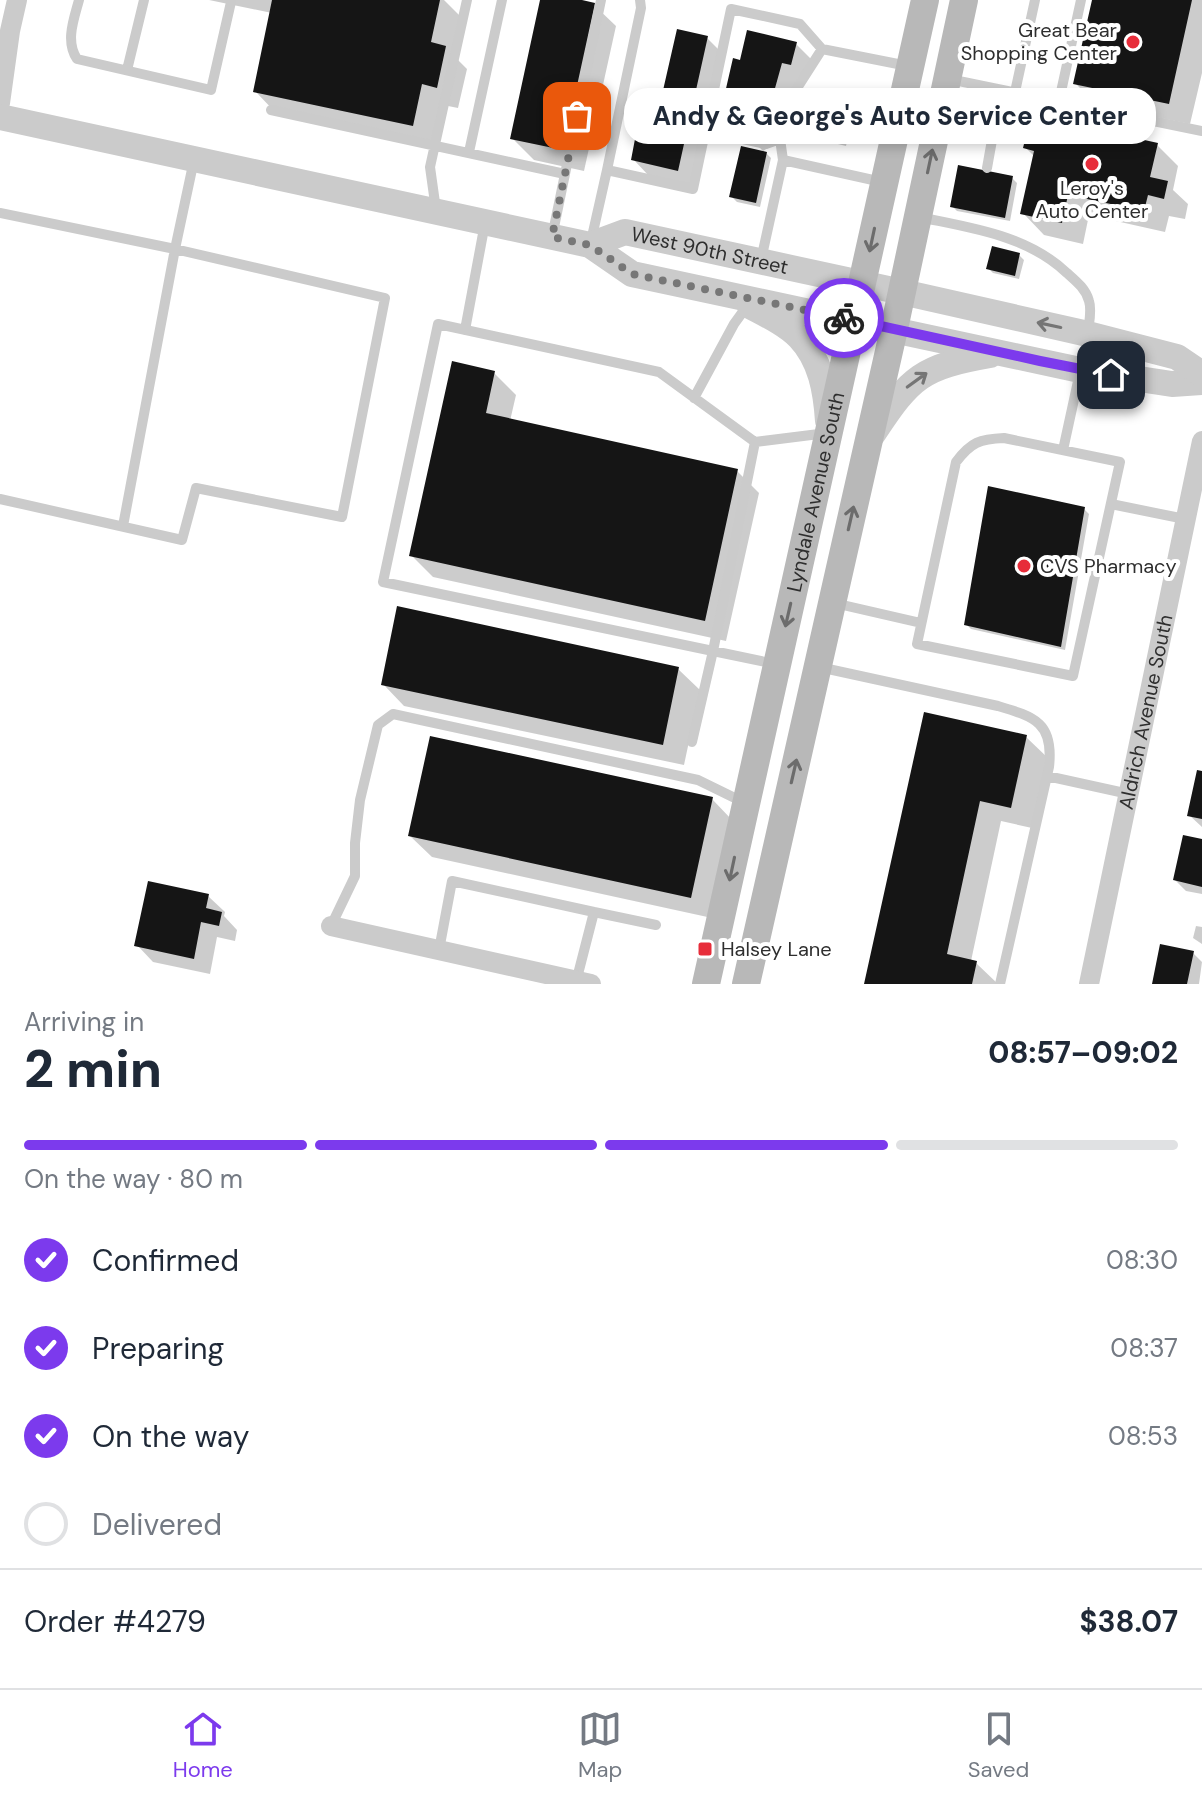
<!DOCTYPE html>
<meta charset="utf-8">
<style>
:root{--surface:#fff;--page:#f2f2f3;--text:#1f2937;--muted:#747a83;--line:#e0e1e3;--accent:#7c3aed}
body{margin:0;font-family:"DM Sans",sans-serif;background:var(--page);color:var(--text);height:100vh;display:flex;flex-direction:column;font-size:30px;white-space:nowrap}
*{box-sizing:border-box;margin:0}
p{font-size:26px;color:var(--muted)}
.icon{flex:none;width:44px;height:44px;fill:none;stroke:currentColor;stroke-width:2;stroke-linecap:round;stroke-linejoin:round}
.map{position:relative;height:984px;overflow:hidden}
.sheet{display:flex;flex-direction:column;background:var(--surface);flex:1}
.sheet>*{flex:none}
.pin{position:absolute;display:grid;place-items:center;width:68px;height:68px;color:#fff;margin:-34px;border-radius:16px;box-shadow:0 4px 12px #0006}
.courier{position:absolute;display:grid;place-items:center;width:80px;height:80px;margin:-40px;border:6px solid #7c3aed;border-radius:50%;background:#fff;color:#222;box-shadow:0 2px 10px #0007}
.bubble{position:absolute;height:56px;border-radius:24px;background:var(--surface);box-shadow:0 4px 12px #0003;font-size:26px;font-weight:800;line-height:56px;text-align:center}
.summary em{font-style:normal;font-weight:800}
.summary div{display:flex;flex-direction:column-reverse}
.summary{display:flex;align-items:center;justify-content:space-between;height:136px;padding:0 24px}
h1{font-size:52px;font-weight:800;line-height:60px}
.bar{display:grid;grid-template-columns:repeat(4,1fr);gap:12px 8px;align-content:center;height:96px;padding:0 24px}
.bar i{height:10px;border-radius:6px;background:var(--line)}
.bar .selected{background:var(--accent)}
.bar p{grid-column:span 4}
.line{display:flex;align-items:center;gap:20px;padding:0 24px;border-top:2px solid var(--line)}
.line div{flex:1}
ol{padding:0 24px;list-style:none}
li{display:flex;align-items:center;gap:24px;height:88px}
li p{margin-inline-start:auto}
li .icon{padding:8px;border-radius:50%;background:var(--accent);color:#fff;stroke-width:4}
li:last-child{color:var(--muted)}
li i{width:44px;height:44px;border:4px solid var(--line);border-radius:50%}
.tab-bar{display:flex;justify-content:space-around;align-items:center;height:112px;border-top:2px solid var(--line);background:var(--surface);font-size:22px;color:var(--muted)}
.tab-bar a{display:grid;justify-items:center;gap:4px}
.tab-bar .selected{color:var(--accent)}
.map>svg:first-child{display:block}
</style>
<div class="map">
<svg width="1202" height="984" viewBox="0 0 1202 984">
<rect width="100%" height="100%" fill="#fff"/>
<path fill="#0003" d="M209,0H444L462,18L454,56L467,69L458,108L443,105L434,146L276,113L255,91L272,13Z
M542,0H573L594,5L616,26L584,171L534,160L512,138Z
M1094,0H1202V73L1190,124L1097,105L1075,83Z
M707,38L723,54L694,186L649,176L633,159L653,145Z
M796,44L812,60L798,78L788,117L791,124L846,119L851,124L846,146L793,133L763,151L750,138L737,135L721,118L741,62Z
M1157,145L1178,166L1173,190L1188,204L1185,219L1169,216L1165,232L1089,215L1083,244L1044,235L1023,213L1035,157L1025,147Z
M766,153L771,158L760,207L737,202L732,197Z
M1012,178L1017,183L1010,221L957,211L952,206Z
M1019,255L1024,260L1019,279L993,273L988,268Z
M494,373L516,395L510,421L737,471L759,493L726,641L433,577L411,555Z
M1084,509L1089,514L1065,650L971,629L966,624Z
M678,669L700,690L684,765L404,706L383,684Z
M925,714L1026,737L1048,758L1032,828L1001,821L971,961L976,963L998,984H866Z
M1202,773V827L1189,815Z
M712,799L733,821L712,918L432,857L410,836Z
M1202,841V894L1186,891L1175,880Z
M208,896L225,912L224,916L237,930L235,941L217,937L210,974L153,962L137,945Z
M1196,926L1202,927V944L1193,938Z
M1193,953L1202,962L1199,984H1154Z"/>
<path fill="#151515" d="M272,0H440L431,42L446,46L437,88L422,84L413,126L253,92Z
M540,0H582L595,3L563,150L510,139Z
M1092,0H1192L1169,104L1073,84Z
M677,29L708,36L678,171L631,160L635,139L651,143Z
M747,30L797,42L791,65L782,63L772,99L780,115L745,136L737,123L719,119L733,58L740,60Z
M793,105L847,117L841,142L788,130Z
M1031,115L1158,143L1150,177L1168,181L1164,199L1148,195L1144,211L1068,195L1062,223L1020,214L1034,151L1023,148Z
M741,146L767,152L756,203L729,197Z
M958,165L1013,176L1005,218L950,207Z
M992,246L1020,253L1015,276L986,269Z
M452,361L495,371L486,413L738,469L705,621L409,556Z
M988,486L1085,507L1061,647L964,625Z
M397,606L679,667L663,745L381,685Z
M924,712L1027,735L1011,808L980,801L947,954L977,961L972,984H864Z
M430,736L713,797L691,898L408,836Z
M1197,770L1202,771V819L1187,816Z
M1183,835L1202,839V887L1173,880Z
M148,881L209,894L206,908L222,912L219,926L201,922L194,959L134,946Z
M1160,944L1194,951L1187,984H1152Z"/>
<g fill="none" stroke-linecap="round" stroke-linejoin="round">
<path stroke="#cbcbcb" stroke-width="10" d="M79,0C74,19 65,41 77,59L211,90L231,2
M127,70L144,0
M949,79L1202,131
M1015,92L1035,0
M1059,101L1081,0
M271,110L565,174L552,237
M705,131L766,144L780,139
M469,152L502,0
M783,160L780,139L790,99L822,49
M987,168L1001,90
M607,170L641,8L640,0
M565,174L601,0
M436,210L430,167L467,0
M0,213L175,249L385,298L342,517L196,488L182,540L0,499
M919,217C971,228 1027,235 1067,273C1076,281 1086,289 1089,301C1092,310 1089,323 1088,332
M591,241L607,170L693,189L731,9L800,24L822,49L908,66
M761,260L783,160L882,182
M465,330L485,223
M694,398L734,324L747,306
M1004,438L1120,462L1073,676L917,644L956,462C971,442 980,439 1004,438Z
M755,442L827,433
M1063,450L1080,372
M1111,504L1185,519
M123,526L175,249L194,160
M834,603L921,623
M819,667L998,706C1035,717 1054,723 1049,767L1000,984
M692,742L713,651L755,442L659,372L438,324L383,582L713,651L775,664
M1047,776L1129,794
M594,912L656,925
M331,926L355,876V843L360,800L378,725L393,714L698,780L743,802
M439,950L452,881L594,912L576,982"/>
<g stroke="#cbcbcb" stroke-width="20">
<path d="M0,103L10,31L17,0"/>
<path d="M331,926L591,984"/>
<path id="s1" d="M1089,984L1202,441"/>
</g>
<g stroke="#cbcbcb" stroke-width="26">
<path d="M0,117L590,245L632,274L1080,370L1172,384L1202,382"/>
<path id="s2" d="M590,245L625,232L902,292L1088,334L1177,357L1202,374"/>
<path d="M750,306C767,315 786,324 799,337C821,360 826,391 828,421"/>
<path d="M873,434C911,376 922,367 990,355"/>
</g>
<g stroke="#b8b8b8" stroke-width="28">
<path id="s3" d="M706,984L925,0"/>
<path d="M746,984L894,329L964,0"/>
</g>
</g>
<defs><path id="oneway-shaft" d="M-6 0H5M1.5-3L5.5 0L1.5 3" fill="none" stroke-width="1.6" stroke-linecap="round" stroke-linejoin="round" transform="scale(2)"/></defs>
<g stroke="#6c6c6c">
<use href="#oneway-shaft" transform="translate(930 161) rotate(-78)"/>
<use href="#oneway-shaft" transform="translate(872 240) rotate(102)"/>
<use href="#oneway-shaft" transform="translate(851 518) rotate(-77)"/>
<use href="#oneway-shaft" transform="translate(788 615) rotate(103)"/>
<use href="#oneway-shaft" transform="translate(794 771) rotate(-77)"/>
<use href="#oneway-shaft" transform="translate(732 869) rotate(102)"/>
</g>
<g stroke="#757575">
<use href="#oneway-shaft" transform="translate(1049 325) rotate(-168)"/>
<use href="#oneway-shaft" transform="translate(917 380) rotate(-36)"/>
</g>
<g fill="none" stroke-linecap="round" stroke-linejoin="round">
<path stroke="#777" stroke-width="8" stroke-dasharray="0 14.4" d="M577,116L552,237L590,245L632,274L844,318"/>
<path stroke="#7c3aed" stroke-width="10" d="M844,318L1040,361L1111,375"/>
</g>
<g fill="#e72d3a" stroke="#fff" stroke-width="3">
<circle cx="1133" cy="42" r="8"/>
<circle cx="1092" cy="164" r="8"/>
<circle cx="1024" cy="566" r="8"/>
<rect x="697" y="941" width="16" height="16" rx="4"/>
</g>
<g text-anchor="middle" stroke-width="8" stroke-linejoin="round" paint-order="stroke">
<g font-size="20" fill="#2e2e2e" stroke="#fff" text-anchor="start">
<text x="1117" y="37" text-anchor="end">Great Bear<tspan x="1117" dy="23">Shopping Center</tspan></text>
<text x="1092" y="195" text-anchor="middle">Leroy's<tspan x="1092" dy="23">Auto Center</tspan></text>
<text x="1040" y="573">CVS Pharmacy</text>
<text x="721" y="956">Halsey Lane</text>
</g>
<g font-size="20" fill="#2e2e2e" stroke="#fff">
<text dy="7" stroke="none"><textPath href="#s2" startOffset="124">West 90th Street</textPath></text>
<text dy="7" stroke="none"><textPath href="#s3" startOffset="504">Lyndale Avenue South</textPath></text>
<text dy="7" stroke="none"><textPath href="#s1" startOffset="278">Aldrich Avenue South</textPath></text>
</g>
</g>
</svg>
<div class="pin" style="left:577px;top:116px;background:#ea580c"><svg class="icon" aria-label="bag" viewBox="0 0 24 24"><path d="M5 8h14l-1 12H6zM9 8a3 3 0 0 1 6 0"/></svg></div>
<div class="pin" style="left:1111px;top:375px;background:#1f2937"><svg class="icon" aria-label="home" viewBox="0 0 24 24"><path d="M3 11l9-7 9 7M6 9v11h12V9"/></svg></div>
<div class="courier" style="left:844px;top:318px"><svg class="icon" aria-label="bike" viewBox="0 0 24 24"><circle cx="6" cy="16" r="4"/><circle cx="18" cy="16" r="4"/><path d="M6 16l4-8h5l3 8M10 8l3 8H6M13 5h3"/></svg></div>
<div class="bubble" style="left:624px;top:88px;width:532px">Andy &amp; George's Auto Service Center</div>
</div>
<section class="sheet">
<div class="summary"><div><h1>2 min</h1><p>Arriving in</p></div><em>08:57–09:02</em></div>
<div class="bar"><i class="selected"></i><i class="selected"></i><i class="selected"></i><i></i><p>On the way · 80 m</p></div>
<ol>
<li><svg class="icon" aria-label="check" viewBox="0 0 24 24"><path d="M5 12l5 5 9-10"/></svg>Confirmed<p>08:30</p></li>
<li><svg class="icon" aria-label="check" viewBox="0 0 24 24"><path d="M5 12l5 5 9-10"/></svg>Preparing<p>08:37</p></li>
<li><svg class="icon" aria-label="check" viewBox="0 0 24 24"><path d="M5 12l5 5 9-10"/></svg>On the way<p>08:53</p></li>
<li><i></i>Delivered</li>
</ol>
<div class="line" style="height:104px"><div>Order #4279</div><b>$38.07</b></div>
</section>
<nav class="tab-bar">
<a class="selected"><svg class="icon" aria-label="home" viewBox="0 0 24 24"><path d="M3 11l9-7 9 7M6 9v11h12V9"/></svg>Home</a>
<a><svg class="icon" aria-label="map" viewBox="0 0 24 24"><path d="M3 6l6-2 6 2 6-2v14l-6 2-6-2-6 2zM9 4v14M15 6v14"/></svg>Map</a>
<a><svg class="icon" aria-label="saved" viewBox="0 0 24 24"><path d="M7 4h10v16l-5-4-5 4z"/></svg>Saved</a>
</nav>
